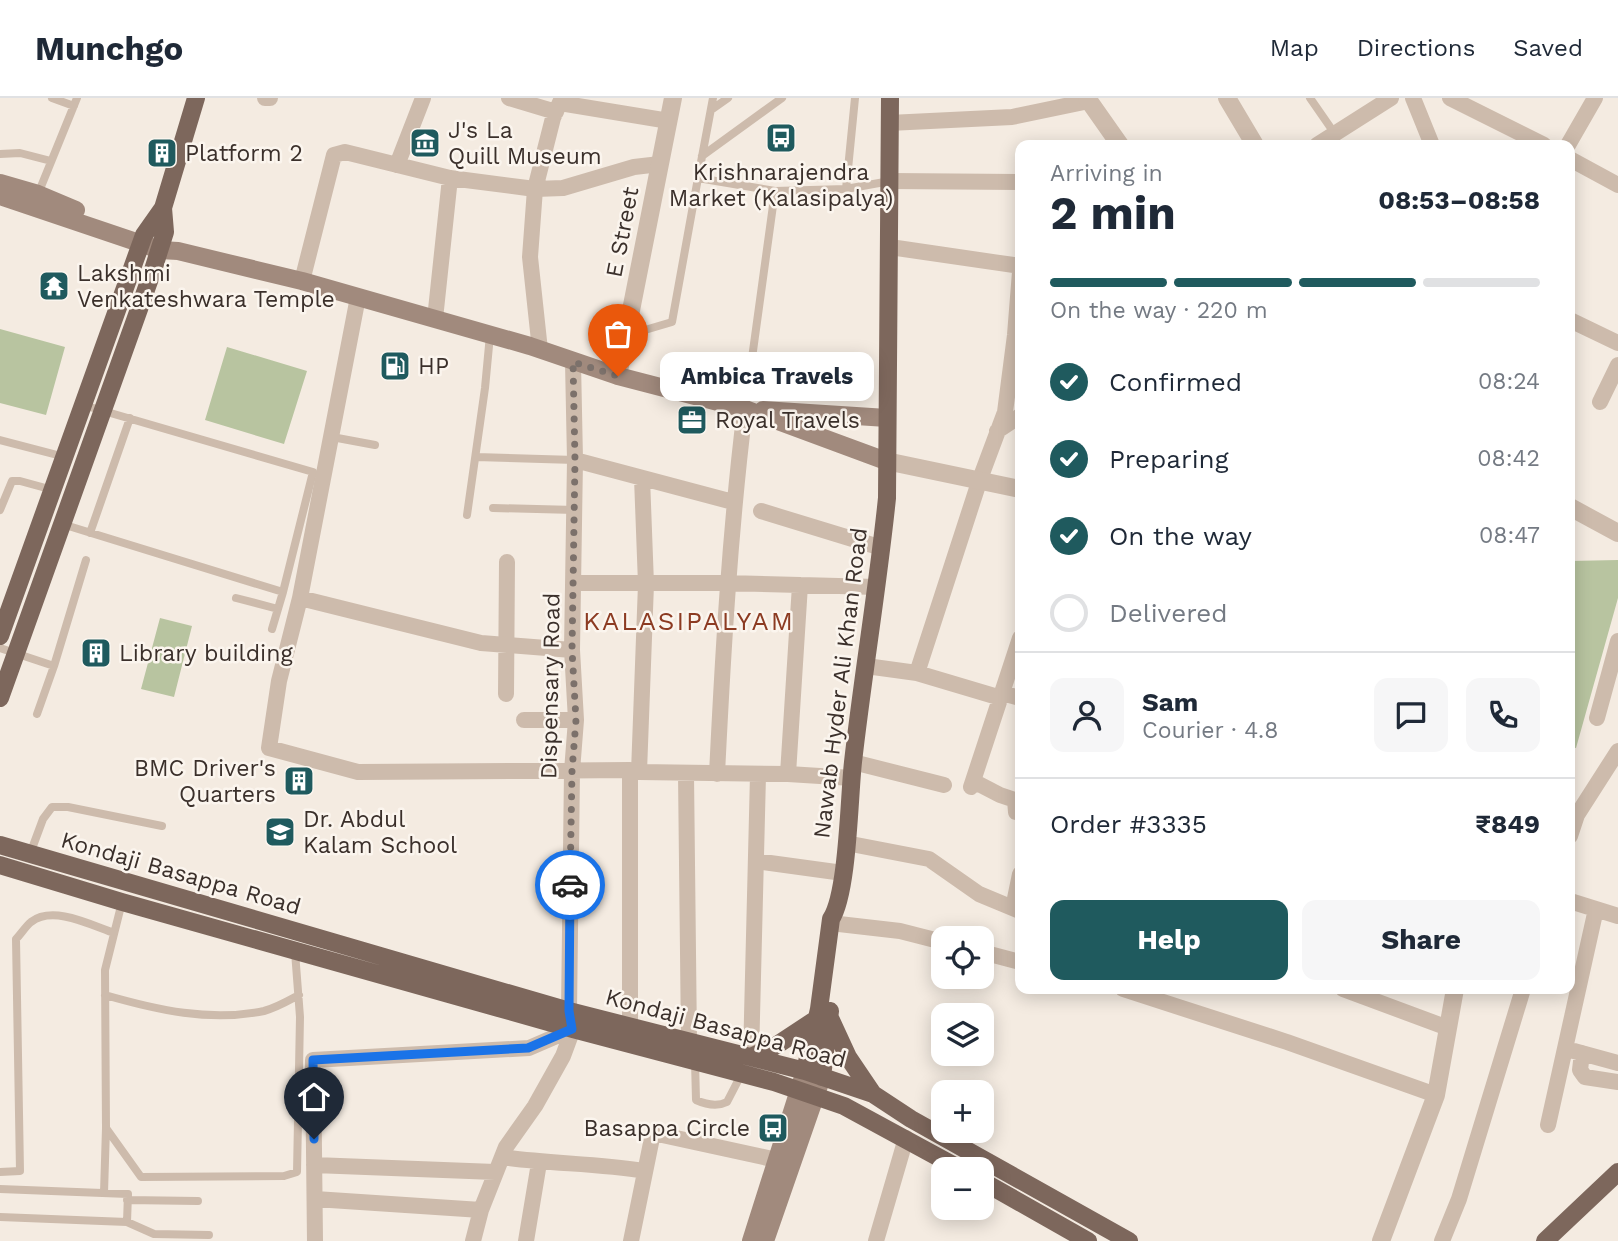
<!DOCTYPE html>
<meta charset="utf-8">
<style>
:root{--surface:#fff;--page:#f6f6f7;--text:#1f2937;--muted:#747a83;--line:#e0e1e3;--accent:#1f5a5e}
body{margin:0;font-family:"Work Sans",sans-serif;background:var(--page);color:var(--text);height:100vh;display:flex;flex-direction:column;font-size:26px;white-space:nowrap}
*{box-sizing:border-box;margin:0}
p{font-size:23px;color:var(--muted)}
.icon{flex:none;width:38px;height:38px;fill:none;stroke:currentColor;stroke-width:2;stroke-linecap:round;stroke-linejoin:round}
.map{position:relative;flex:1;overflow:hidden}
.details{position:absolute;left:1015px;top:42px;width:560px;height:854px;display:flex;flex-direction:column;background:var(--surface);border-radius:14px;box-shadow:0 4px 18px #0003}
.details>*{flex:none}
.controls{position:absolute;left:931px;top:828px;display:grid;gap:14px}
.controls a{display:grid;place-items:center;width:63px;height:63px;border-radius:14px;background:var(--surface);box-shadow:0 4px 18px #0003;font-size:35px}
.pin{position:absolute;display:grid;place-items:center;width:60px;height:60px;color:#fff;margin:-72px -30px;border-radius:50% 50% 50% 0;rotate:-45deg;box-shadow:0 0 7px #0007}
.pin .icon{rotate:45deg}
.courier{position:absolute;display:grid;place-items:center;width:70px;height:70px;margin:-35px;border:5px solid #1a73e8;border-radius:50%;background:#fff;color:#222;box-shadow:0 2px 9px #0007}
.bubble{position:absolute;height:49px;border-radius:14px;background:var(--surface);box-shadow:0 4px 18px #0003;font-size:23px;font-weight:700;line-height:49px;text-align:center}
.overview em{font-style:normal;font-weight:700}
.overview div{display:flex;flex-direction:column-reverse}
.overview{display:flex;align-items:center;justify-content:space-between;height:119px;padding:0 35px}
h1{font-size:46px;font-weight:700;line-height:52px}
.bar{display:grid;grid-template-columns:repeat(4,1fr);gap:10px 7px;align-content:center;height:84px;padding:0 35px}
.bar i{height:9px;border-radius:5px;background:var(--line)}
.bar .active{background:var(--accent)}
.bar p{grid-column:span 4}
.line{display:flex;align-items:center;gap:18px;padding:0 35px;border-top:2px solid var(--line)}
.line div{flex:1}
.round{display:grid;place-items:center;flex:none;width:74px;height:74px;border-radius:14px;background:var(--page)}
ol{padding:0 35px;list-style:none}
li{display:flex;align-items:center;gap:21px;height:77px}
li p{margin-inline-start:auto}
li .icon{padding:7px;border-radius:50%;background:var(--accent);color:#fff;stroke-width:4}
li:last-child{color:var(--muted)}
li i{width:38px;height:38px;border:4px solid var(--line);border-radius:50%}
.button{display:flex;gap:14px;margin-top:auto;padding:14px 35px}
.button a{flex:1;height:80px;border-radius:14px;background:var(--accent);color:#fff;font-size:28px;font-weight:700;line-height:80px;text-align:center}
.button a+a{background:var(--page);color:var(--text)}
header{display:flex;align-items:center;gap:42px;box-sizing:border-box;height:98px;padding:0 35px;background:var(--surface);border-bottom:2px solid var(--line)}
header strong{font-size:33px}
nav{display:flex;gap:38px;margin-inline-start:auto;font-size:24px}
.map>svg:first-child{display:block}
</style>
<header>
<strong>Munchgo</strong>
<nav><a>Map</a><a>Directions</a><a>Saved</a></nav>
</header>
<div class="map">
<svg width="1618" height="1143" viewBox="0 0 1618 1143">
<rect width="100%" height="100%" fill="#f4ebe1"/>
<path fill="#b8c4a0" d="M0,231L65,249L46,317L0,305Z
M227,249L307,273L284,346L205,322Z
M1618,462V500L1576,650L1570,649V463Z
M160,520L192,528L174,599L141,591Z"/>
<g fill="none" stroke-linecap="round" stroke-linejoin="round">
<path stroke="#cdbbac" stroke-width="8" d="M52,0L74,8
M713,0L698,80L775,93L846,91L855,0
M1310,0L1335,36
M711,12L728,0
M0,56L20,55L51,63
M702,58L782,0
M846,91L890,83
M38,96L77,0
M628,237L672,224L698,80
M745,311L775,93
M332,339L375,347
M0,342L65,359
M476,359L575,362
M493,410L575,412
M0,412L12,383H20L53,392
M467,417L485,290L490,237
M62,426L283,494L313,374L83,307
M90,435L130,320
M236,500L278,511
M272,531L283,494
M0,550L54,568L37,616
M54,568L86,462
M30,756L43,721L52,709H68L162,728
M122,804L105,872L106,1030L141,1079L284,1078L297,1074L300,919L295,854
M105,897C157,912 210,924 264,913C276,910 288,903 299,897
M695,963L696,1002C707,1007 717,1009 727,1004L742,975
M0,1074L20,1073L16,841C21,836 25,829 31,824C53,807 91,827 114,835
M0,1091L128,1096L127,1124L0,1119
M104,1095L106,1030
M127,1102L198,1103
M127,1124L154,1136L209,1137"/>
<path stroke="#cdbbac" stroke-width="16" d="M265,0H270
M509,0L556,14
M562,0L553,20L535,91L563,90L634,69L660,66
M1413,0L1432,47
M1450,0L1544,47
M560,5L669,23
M889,25L1012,19L1089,3
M1317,47L1391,0
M1568,47L1595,0
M1570,61L1618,87
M397,67L423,0
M890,83L1020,84
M890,149L1020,168
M302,183L334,57L345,54L450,80L535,91L530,159L540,252
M358,199L300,500L279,583L269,650L358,674L630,672L639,674L788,676L852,680
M435,221L450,80
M1570,222L1618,245
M1600,304L1618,267
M997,333L1020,318
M575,362L733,404
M761,413L882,450
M574,485H726L877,489
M300,500L481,545L572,552
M866,568L917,575L1001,600
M917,575L980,381L1005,314L1015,237L1020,174
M1002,595L1020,600
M506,596L507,464
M1597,620L1618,543
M524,622H576
M853,664L944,687
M639,674L646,486L642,380
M686,676L689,943
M717,676C723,554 730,432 745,311
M788,676L800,487
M973,683L1000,697L1015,702L1016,714L1020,715
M971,689L1020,540
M1570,738L1577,717L1618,653
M846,745L929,761L979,796L1020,813
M756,763L843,775
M1570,803L1618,818
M1013,810L1020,776
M839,826L900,833L943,844
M982,854L1020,864
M1123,891L1287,944L1436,997
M1343,891L1448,930
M630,928V672
M1574,953L1618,965
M1582,955L1580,972L1585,979L1618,984
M751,959L758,677
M1548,1027L1596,811
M502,1059C549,1066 597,1065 645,1073
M314,1067L495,1074
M315,1101L481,1112
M315,1143L313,962L529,950L573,931
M473,1143L481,1112L506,1049L535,1008L563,958L573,931L569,913L572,673L576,622L572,552L575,362L573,264
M526,1143L539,1065
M631,1143L653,1035L777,1062
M876,1143L906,1040
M1442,1143L1459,1101L1523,891"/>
<path stroke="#cdbbac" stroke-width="18" d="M1087,0L1120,47
M1227,0L1255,47
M618,278L673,0
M886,363L1020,391
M1570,409L1618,435
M1381,1143L1436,997L1455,891"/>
<path stroke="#a18a7d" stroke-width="18" d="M0,85L38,96L76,112
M0,98L160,152L178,153L302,183L530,248L618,278L745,311L886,363
M763,312L887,320
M751,1143L805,973
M765,1143L822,979"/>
<path stroke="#7d675c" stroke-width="18" d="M0,538L144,137L163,110L196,0
M0,600L153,172L165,134L163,110
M0,747L569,913L805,973L873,996L911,1021L1129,1143
M0,767L122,804L573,931L774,984L844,1008L960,1071
M830,920L848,959L873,996
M751,959L777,947L818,920
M805,973L819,911L831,821C848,795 849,700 853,664C863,576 878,488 887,400L890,0
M822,979L830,913
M982,1083L1088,1143
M1545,1143L1618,1074"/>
</g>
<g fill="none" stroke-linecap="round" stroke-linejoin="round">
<path stroke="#7c716b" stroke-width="7" stroke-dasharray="0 12.6" d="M570,787L572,673L576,622L572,552L575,362L573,264L618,278"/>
<path stroke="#1a73e8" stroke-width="9" d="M314,1041L313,962L528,950L572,931L569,913L570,787"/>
</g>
<defs>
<g id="bus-square" transform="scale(1.575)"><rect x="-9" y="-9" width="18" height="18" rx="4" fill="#1f5a5e" stroke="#fbf5ee"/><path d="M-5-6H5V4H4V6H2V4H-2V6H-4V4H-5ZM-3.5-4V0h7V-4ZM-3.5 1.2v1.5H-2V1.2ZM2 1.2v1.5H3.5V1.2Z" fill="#fff"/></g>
<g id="museum-square" transform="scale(1.575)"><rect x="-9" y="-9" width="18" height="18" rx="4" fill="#1f5a5e" stroke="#fbf5ee"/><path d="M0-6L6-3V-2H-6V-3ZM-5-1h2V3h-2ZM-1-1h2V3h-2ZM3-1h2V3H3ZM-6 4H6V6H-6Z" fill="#fff"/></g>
<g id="building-square" transform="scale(1.575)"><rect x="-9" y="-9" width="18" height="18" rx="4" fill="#1f5a5e" stroke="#fbf5ee"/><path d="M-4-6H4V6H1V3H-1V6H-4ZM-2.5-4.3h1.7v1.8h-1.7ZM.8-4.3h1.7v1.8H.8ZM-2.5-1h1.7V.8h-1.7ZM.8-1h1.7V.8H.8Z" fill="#fff"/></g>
<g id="temple-square" transform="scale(1.575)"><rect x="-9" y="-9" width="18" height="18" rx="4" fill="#1f5a5e" stroke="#fbf5ee"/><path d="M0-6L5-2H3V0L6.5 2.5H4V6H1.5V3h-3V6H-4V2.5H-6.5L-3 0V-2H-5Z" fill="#fff"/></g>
<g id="fuel-square" transform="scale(1.575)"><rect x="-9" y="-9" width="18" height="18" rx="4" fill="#1f5a5e" stroke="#fbf5ee"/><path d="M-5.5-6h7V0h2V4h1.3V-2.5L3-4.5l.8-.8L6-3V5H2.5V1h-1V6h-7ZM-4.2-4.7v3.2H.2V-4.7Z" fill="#fff"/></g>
<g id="office-square" transform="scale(1.575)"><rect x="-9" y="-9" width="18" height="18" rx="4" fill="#1f5a5e" stroke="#fbf5ee"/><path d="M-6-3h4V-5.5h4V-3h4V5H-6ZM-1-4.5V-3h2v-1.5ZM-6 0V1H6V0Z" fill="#fff"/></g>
<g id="school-square" transform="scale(1.575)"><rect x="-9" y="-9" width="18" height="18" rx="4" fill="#1f5a5e" stroke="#fbf5ee"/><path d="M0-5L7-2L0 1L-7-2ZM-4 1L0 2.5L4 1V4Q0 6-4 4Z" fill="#fff"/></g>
</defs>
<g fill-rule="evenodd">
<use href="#bus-square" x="781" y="40"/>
<use href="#museum-square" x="425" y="45"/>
<use href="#building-square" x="162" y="55"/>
<use href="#temple-square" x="54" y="188"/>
<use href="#fuel-square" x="395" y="268"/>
<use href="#office-square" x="692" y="322"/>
<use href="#building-square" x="96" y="555"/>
<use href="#building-square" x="299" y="683"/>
<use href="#school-square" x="280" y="734"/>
<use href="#bus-square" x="773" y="1030"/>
</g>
<g text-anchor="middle" stroke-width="5" stroke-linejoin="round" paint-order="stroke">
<g font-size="23" fill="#3b302b" stroke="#fbf5ee" text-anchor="start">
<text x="448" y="40">J's La<tspan x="448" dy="26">Quill Museum</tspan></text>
<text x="185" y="63">Platform 2</text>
<text x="781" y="82" text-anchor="middle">Krishnarajendra<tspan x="781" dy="26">Market (Kalasipalya)</tspan></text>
<text x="77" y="183">Lakshmi<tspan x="77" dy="26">Venkateshwara Temple</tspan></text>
<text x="418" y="276">HP</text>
<text x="715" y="330">Royal Travels</text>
<text x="119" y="563">Library building</text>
<text x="276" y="678" text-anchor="end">BMC Driver's<tspan x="276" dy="26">Quarters</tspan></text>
<text x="303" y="729">Dr. Abdul<tspan x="303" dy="26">Kalam School</tspan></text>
<text x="750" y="1038" text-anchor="end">Basappa Circle</text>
</g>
<g font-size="23" fill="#3b302b" stroke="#fbf5ee">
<text transform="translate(622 134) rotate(-79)" y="8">E Street</text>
<text transform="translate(840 585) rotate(-83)" y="8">Nawab Hyder Ali Khan Road</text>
<text transform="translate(550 588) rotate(-89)" y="8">Dispensary Road</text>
<text transform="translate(181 775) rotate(16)" y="8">Kondaji Basappa Road</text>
<text transform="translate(726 930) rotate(15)" y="8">Kondaji Basappa Road</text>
</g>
<g font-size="26" letter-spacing="2" fill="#8c3b22" stroke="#fbf5ee">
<text x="689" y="532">KALASIPALYAM</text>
</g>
</g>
</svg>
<div class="controls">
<a><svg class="icon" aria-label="locate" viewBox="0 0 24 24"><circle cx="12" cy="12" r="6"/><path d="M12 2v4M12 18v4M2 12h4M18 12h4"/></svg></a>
<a><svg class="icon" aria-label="layers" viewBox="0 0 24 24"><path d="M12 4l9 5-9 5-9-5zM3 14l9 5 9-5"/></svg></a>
<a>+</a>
<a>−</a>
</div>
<div class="pin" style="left:618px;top:278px;background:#ea580c"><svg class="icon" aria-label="bag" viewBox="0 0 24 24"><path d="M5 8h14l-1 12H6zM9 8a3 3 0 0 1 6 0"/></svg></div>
<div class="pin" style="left:314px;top:1041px;background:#1f2937"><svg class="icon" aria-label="home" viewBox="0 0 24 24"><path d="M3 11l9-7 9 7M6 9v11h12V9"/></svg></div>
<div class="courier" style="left:570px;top:787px"><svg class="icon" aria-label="car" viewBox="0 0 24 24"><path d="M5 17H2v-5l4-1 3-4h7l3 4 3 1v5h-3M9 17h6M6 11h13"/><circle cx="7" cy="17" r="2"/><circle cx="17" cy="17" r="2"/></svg></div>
<div class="bubble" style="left:660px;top:254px;width:214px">Ambica Travels</div>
<section class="details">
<div class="overview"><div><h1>2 min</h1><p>Arriving in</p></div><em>08:53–08:58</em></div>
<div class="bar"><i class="active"></i><i class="active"></i><i class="active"></i><i></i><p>On the way · 220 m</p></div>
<ol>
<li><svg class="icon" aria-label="check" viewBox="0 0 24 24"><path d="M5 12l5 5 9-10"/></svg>Confirmed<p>08:24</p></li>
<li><svg class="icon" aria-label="check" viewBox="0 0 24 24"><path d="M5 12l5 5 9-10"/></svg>Preparing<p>08:42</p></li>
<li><svg class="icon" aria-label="check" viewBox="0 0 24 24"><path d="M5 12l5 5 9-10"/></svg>On the way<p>08:47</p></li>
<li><i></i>Delivered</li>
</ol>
<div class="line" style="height:126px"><a class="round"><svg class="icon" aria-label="person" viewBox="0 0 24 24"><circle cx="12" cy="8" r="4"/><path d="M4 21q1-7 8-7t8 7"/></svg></a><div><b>Sam</b><p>Courier · 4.8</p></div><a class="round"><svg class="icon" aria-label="chat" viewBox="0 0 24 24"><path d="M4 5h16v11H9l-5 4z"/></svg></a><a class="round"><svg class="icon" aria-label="phone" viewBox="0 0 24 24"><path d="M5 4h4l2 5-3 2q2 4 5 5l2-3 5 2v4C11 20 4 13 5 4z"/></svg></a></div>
<div class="line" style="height:91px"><div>Order #3335</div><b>₹849</b></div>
<div class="button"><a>Help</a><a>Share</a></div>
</section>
</div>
